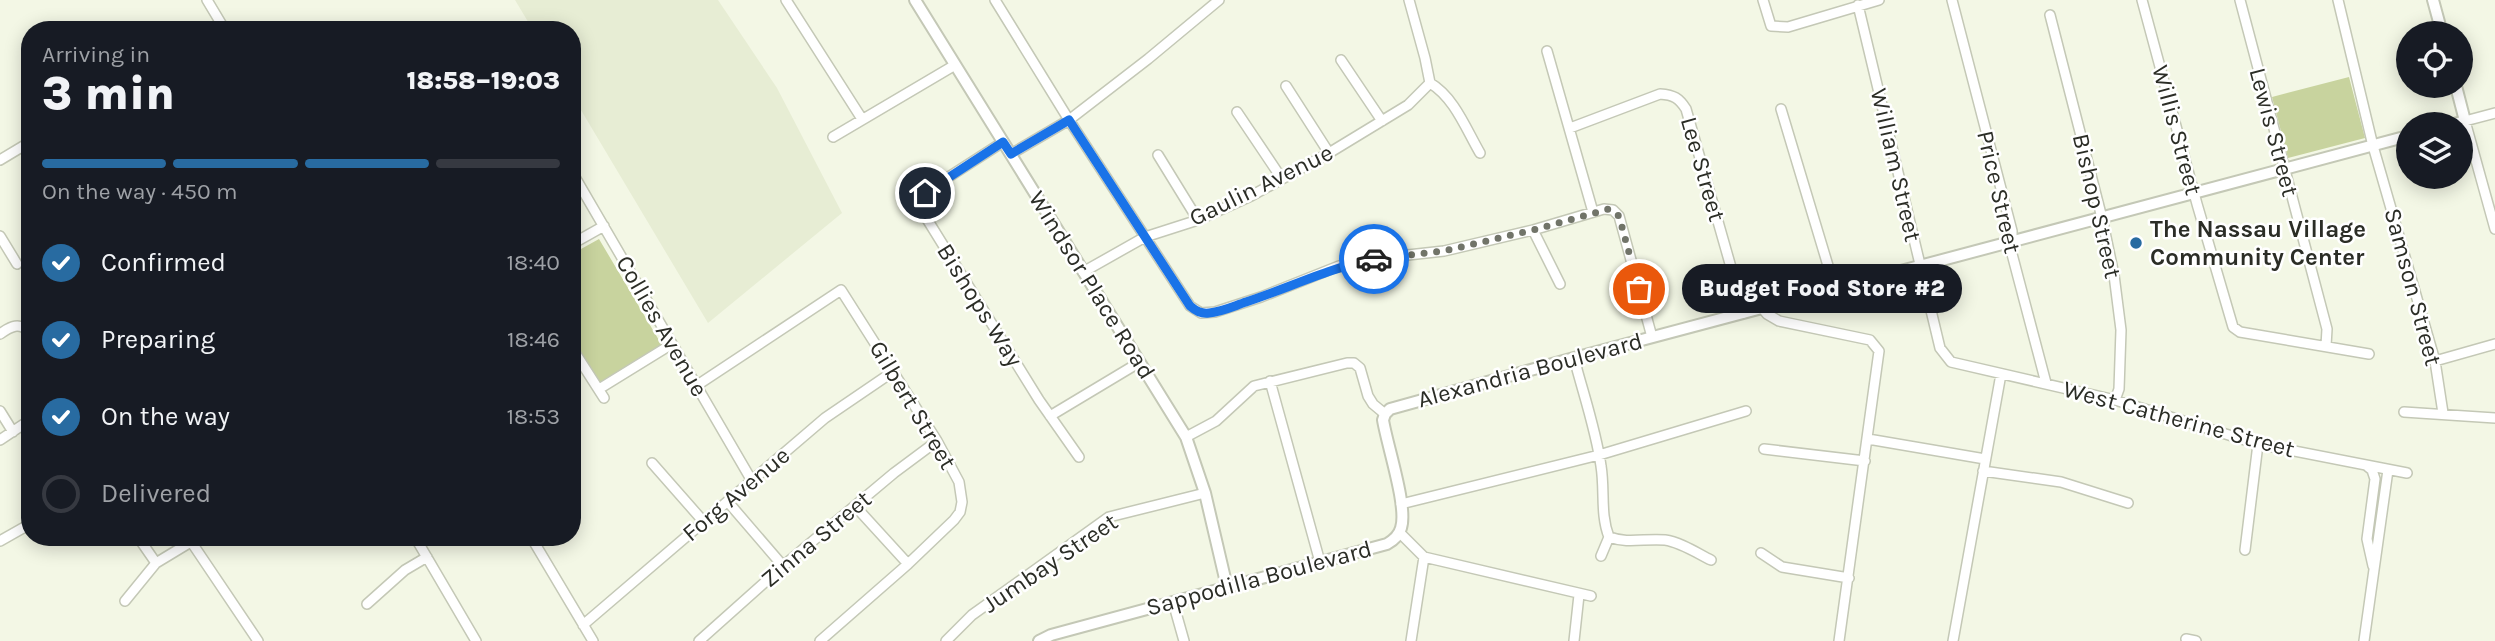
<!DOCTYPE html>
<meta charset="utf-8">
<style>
:root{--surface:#171b24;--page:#242831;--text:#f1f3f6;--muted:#9ea1a6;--line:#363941;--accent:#286ba1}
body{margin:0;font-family:Karla,sans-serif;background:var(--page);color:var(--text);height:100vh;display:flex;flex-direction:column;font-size:26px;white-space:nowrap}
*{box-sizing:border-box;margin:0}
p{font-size:23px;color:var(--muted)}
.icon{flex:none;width:38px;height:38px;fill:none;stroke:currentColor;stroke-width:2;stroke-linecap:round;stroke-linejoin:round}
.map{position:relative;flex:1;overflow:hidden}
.panel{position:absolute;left:21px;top:21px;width:560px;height:525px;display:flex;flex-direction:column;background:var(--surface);border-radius:28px;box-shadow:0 4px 18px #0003}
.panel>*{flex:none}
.buttons{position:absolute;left:2396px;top:21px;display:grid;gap:14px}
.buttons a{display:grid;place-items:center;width:77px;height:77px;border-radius:50%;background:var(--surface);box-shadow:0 4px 18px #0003;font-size:35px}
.pin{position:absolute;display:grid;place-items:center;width:60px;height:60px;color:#fff;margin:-30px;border:4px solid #fff;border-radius:50%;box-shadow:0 2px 7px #0007}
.courier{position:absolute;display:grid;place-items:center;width:70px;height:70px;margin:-35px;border:5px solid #1a73e8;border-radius:50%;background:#fff;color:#222;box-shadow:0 2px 9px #0007}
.bubble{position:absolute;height:49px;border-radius:24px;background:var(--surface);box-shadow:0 4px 18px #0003;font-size:23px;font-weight:800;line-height:49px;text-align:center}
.summary em{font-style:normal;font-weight:800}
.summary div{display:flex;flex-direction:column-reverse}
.summary{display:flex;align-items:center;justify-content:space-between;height:119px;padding:0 21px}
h1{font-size:46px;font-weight:800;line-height:52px}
.bar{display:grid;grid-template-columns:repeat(4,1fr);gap:10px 7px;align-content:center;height:84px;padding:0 21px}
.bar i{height:9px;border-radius:5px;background:var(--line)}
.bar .on{background:var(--accent)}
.bar p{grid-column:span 4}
ol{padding:0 21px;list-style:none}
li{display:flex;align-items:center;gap:21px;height:77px}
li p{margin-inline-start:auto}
li .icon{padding:7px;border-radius:50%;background:var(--accent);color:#fff;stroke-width:4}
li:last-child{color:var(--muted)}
li i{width:38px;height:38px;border:4px solid var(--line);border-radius:50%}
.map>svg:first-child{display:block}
</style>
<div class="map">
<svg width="2495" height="641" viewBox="0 0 2495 641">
<rect width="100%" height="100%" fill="#f3f7e5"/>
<path fill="#e7edd4" d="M515,0H718L777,88L842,213L708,323L572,95V30H533Z"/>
<path fill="#c8d39e" d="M2349,77L2365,138L2288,158L2272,97Z
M599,239L663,347L599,385L572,340V254Z"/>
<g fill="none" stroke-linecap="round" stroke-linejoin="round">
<g stroke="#c4c8b6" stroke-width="12">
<path id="minor" d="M207,0L225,30
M786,0L862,119
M995,0L1069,120L1190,306L1201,313L1215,312L1261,297L1339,266L1372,259L1444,251L1533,230L1604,209L1613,210L1619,216L1652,337
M1409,0L1425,58L1430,83
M1763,0L1771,26L1788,27L1879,0
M1952,0L2012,231V254L2046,383
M2142,0L2197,204L2233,327L2240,332L2369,354
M2240,0L2327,329L2326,346
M2338,0L2373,146L2435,361L2443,413
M1858,5L1940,348L1951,362L2115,400L2258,444L2407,473
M2050,15L2102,218L2114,275L2121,330L2119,389L2115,400
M1547,51L1593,212
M1341,60L1382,121
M1430,83C1454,97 1466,129 1480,153
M1286,86L1329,153
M1781,109L1835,289
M1237,112L1282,179
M2495,113L2465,121L2495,229
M1570,128L1660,94C1674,95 1679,98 1686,109L1744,313
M833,137L955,65
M1003,142L930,189L922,198V211L1039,400L1079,457
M1011,154L1069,120L1148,59L1219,0
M1158,155L1198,220
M0,160L30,142
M572,172L752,481
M1533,230L1560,284
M0,236L17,264
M572,244L604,226
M1083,272L1145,237L1198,220L1251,196L1329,153L1408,105L1430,83
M1762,308L1767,314L1779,321L1870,340L1879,351L1839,641
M0,334C11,326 19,322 30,332
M572,348L604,398
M1574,358C1583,393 1596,430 1601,466C1605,490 1600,514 1609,537C1628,544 1646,538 1665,540C1680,542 1697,553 1711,560
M2435,361L2495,344
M1270,381L1320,562
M696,386L841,290L937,441L959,482L962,502L960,512L954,520L908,564L820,641
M599,389L672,344
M0,411L13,432
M2404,412L2495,418
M1050,416L1140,362
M1186,437L1216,421L1254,386L1347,363H1354L1360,368L1368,396L1373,404L1385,414
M1868,439L1985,459
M0,440L30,420
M1764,449L1865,461
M652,463L703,521
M2367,466L2372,470L2375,479L2367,539L2373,566
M1983,471L2061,482L2128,503
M728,502L783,566
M1401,504L1599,455L1746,411
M855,506L908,564
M1400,533L1424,557L1591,596
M138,537L156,563
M415,537L476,641
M531,537L593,641
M0,541L30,524
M192,543L258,641
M2245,550L2258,444
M1761,553L1782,567L1849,578
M1601,556L1609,537
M125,601L156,563L199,537
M1173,602L1184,641
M367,604L405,570L427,557
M583,625L825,418L894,371
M2186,639L2196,641
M699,641L783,566L894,473L937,441
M946,641L972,615L1109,517L1205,493
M1411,641L1424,557
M1574,641L1579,595
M1953,641L2001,374
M2364,641L2388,470"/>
</g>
<g stroke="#c4c8b6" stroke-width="14">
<path id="tertiary" d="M915,0L1186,437L1205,493L1227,587
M2433,0L2442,33
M2454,124L2465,121L2456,86
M1039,641L1051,635L1387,544C1394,540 1399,536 1401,528C1408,507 1387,445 1383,420L1385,414L1390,409L1574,358L2408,136"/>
</g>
<use href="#minor" stroke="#fff" stroke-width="9"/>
<use href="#tertiary" stroke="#fff" stroke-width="10"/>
</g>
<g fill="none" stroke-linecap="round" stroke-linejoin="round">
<path stroke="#717469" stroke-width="7" stroke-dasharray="0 12.6" d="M1374,259L1444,251L1533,230L1609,209L1619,216L1639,289"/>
<path stroke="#1a73e8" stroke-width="9" d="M925,193L1003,142L1011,154L1069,120L1190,306C1196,311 1201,314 1209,313C1221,312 1234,306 1246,302C1289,288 1329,268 1374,259"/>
</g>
<circle fill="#286ba1" stroke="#fff" stroke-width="2.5" cx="2136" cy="243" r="7"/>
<g text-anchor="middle" stroke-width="5" stroke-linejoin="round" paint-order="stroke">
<g font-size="24" fill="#2b2d26" stroke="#fff">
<text transform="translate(2177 130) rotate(75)" y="8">Willis Street</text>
<text transform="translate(2274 132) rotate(75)" y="8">Lewis Street</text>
<text transform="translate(1896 165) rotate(77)" y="8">William Street</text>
<text transform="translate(1703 169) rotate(74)" y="8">Lee Street</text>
<text transform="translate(1261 185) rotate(-26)" y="8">Gaulin Avenue</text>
<text transform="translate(1999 192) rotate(77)" y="8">Price Street</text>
<text transform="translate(2097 206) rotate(77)" y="8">Bishop Street</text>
<text transform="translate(1092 285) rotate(58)" y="8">Windsor Place Road</text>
<text transform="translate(2413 287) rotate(75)" y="8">Samson Street</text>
<text transform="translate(980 305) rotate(58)" y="8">Bishops Way</text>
<text transform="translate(662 326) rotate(60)" y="8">Collies Avenue</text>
<text transform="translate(1530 370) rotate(-15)" y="8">Alexandria Boulevard</text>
<text transform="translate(913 405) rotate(59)" y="8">Gilbert Street</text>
<text transform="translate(2179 419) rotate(15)" y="8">West Catherine Street</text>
<text transform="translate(736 494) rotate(-40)" y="8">Forg Avenue</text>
<text transform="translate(816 539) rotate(-40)" y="8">Zinna Street</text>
<text transform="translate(1050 563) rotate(-34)" y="8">Jumbay Street</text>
<text transform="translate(1259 578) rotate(-15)" y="8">Sappodilla Boulevard</text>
</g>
<g font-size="24" font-weight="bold" fill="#2b2d26" stroke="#fff" text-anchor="start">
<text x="2150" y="237">The Nassau Village<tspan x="2150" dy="28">Community Center</tspan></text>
</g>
</g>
</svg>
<div class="buttons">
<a><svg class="icon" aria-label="locate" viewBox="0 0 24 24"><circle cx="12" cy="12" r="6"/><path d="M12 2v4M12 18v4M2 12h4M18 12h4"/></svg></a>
<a><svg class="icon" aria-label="layers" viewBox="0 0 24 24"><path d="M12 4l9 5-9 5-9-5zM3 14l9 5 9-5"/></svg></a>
</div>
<div class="pin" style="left:1639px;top:289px;background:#ea580c"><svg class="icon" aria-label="bag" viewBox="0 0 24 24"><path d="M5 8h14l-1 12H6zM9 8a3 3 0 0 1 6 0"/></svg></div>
<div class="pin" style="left:925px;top:193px;background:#1f2937"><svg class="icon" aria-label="home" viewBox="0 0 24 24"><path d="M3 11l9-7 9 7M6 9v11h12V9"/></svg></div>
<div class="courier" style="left:1374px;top:259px"><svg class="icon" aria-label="car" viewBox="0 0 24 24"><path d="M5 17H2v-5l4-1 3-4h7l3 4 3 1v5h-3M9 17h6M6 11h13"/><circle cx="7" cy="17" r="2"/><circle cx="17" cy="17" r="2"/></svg></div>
<div class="bubble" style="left:1682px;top:264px;width:280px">Budget Food Store #2</div>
<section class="panel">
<div class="summary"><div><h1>3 min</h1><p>Arriving in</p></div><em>18:58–19:03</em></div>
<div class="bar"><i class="on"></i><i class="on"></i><i class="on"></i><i></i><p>On the way · 450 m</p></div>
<ol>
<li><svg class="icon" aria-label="check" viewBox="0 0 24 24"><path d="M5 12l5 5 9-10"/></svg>Confirmed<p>18:40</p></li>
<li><svg class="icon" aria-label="check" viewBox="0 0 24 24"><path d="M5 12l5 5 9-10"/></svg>Preparing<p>18:46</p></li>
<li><svg class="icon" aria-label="check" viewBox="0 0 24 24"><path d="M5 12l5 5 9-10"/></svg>On the way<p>18:53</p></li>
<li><i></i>Delivered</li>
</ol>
</section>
</div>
